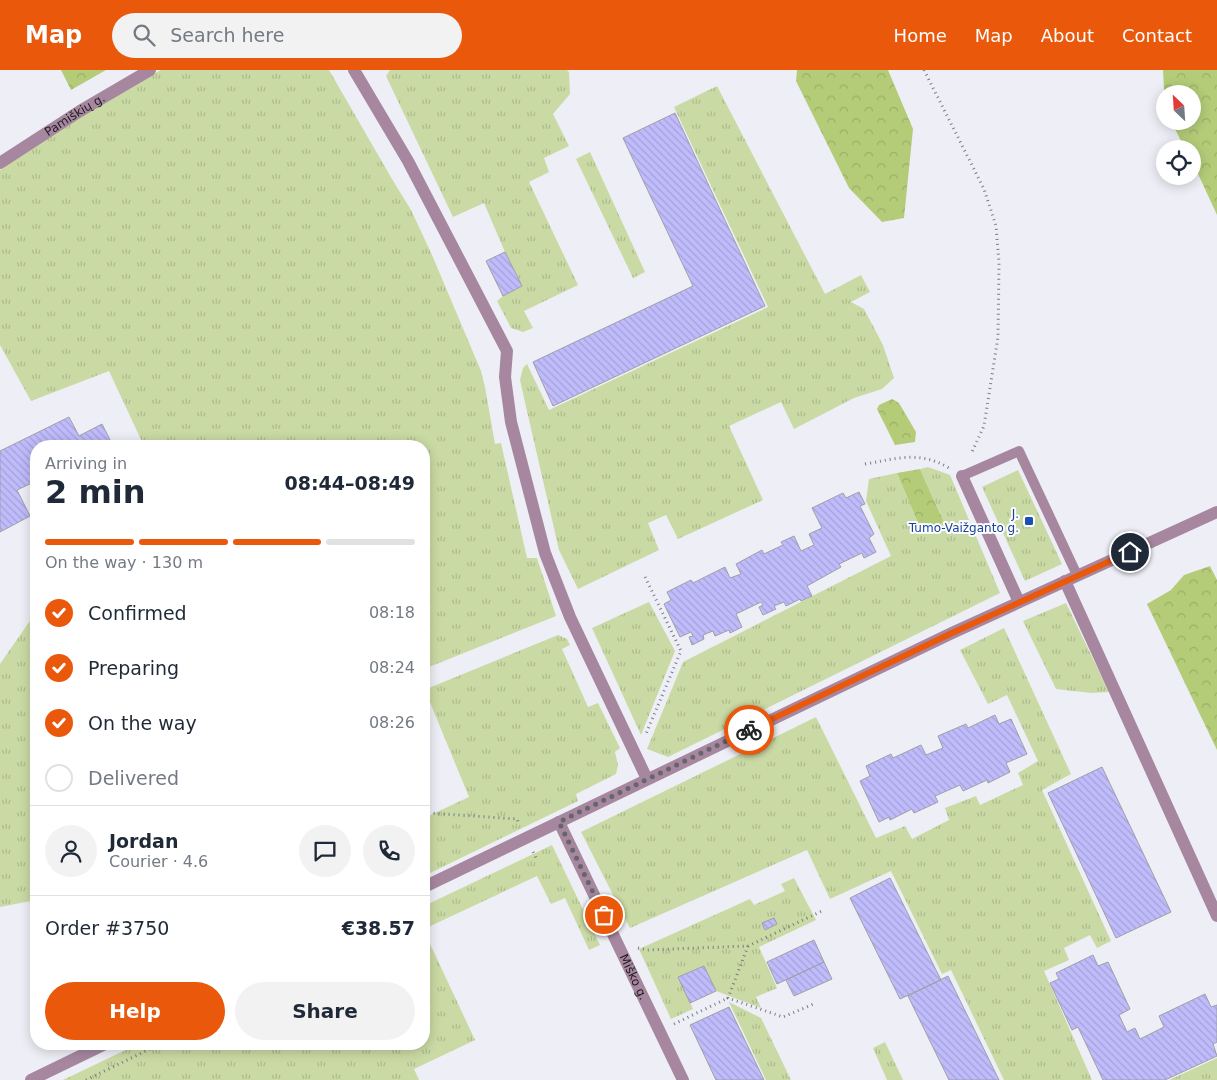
<!DOCTYPE html>
<meta charset="utf-8">
<style>
:root{--surface:#fff;--page:#f2f2f3;--text:#1f2937;--muted:#747a83;--line:#e0e1e3;--accent:#ea580c}
body{margin:0;font-family:"DejaVu Sans",sans-serif;background:var(--page);color:var(--text);height:100vh;display:flex;flex-direction:column;font-size:19px;white-space:nowrap}
*{box-sizing:border-box;margin:0}
p{font-size:16px;color:var(--muted)}
.icon{flex:none;width:28px;height:28px;fill:none;stroke:currentColor;stroke-width:2;stroke-linecap:round;stroke-linejoin:round}
.map{position:relative;flex:1;overflow:hidden}
.panel{position:absolute;left:30px;top:370px;width:400px;height:610px;display:flex;flex-direction:column;background:var(--surface);border-radius:20px;box-shadow:0 2px 12px #0003}
.panel>*{flex:none}
.needle{width:32px;rotate:335deg}
.fabs{position:absolute;left:1156px;top:15px;display:grid;gap:10px}
.fabs a{display:grid;place-items:center;width:45px;height:45px;border-radius:50%;background:var(--surface);box-shadow:0 2px 12px #0003;font-size:25px}
.pin{position:absolute;display:grid;place-items:center;width:42px;height:42px;color:#fff;margin:-21px;border:2px solid #fff;border-radius:50%;box-shadow:0 1px 5px #0007}
.courier{position:absolute;display:grid;place-items:center;width:50px;height:50px;margin:-25px;border:4px solid #ea580c;border-radius:50%;background:#fff;color:#222;box-shadow:0 1px 6px #0007}
.overview em{font-style:normal;font-weight:600}
.overview div{display:flex;flex-direction:column-reverse}
.overview{display:flex;align-items:center;justify-content:space-between;height:85px;padding:0 15px}
h1{font-size:32px;font-weight:600;line-height:38px}
.bar{display:grid;grid-template-columns:repeat(4,1fr);gap:8px 5px;align-content:center;height:60px;padding:0 15px}
.bar i{height:6px;border-radius:4px;background:var(--line)}
.bar .on{background:var(--accent)}
.bar p{grid-column:span 4}
.line{display:flex;align-items:center;gap:12px;padding:0 15px;border-top:1px solid var(--line)}
.line div{flex:1}
.round{display:grid;place-items:center;flex:none;width:52px;height:52px;border-radius:26px;background:var(--page)}
ol{padding:0 15px;list-style:none}
li{display:flex;align-items:center;gap:15px;height:55px}
li p{margin-inline-start:auto}
li .icon{padding:5px;border-radius:50%;background:var(--accent);color:#fff;stroke-width:4}
li:last-child{color:var(--muted)}
li i{width:28px;height:28px;border:2px solid var(--line);border-radius:50%}
.primary-button{display:flex;gap:10px;margin-top:auto;padding:10px 15px}
.primary-button a{flex:1;height:58px;border-radius:30px;background:var(--accent);color:#fff;font-size:20px;font-weight:600;line-height:58px;text-align:center}
.primary-button a+a{background:var(--page);color:var(--text)}
header{display:flex;align-items:center;gap:30px;box-sizing:border-box;height:70px;padding:0 25px;background:var(--accent);color:#fff}
header strong{font-size:24px}
nav{display:flex;gap:28px;margin-inline-start:auto;font-size:18px}
.search{width:350px;height:45px;background:var(--page);display:flex;align-items:center;gap:12px;box-sizing:border-box;padding:0 18px;border-radius:28px;color:var(--muted);font-size:19px}
.map>svg:first-child{display:block}
</style>
<header>
<strong>Map</strong>
<div class="search"><svg class="icon" aria-label="search" viewBox="0 0 24 24"><circle cx="10" cy="10" r="6"/><path d="M15 15l6 6"/></svg>Search here</div>
<nav><a>Home</a><a>Map</a><a>About</a><a>Contact</a></nav>
</header>
<div class="map">
<svg width="1217" height="1010" viewBox="0 0 1217 1010">
<defs>
<pattern id="grass-tufts" width="24" height="20" patternUnits="userSpaceOnUse" patternTransform="scale(1.25)"><rect width="24" height="20" fill="#cadaa4"/><path d="M3 7l-1-3M5 7V3M7 7l1-3M15 17l-1-3M17 17v-4M19 17l1-3" fill="none" stroke="#adba8d"/></pattern>
<pattern id="forest-crowns" width="20" height="18" patternUnits="userSpaceOnUse" patternTransform="scale(1.25)"><rect width="20" height="18" fill="#b4cc78"/><path d="M2 6a3 3 0 1 1 6 0M12 15a3 3 0 1 1 6 0" fill="none" stroke="#9aaf67"/></pattern>
<pattern id="building-back-hatch" width="6" height="6" patternUnits="userSpaceOnUse" patternTransform="scale(1.25)"><rect width="6" height="6" fill="#c0bcfc"/><path d="M-1 5l2 2M0 0l6 6M5-1l2 2" fill="none" stroke="#a4a1d8"/></pattern>
</defs>
<rect width="100%" height="100%" fill="#eeeef6"/>
<path fill="url(#grass-tufts)" d="M161,0H329L392,109L411,140L432,185L481,301L485,317L495,374L501,373L527,488H537L556,546L424,599V376H144L109,301L31,331L0,275V100C51,62 105,29 161,0Z
M390,0H567L569,2L570,24L553,44L569,76L544,88L549,102L529,112L578,215L524,241L533,258L523,262L511,258L497,231L503,226L522,216L505,182L484,133L453,147L386,6Z
M717,16L825,224L861,205L870,222L851,232L864,239L883,275L894,308L882,319L854,328L794,359L781,332L729,356L763,430L678,469L666,445L648,453L659,480L578,519L559,480L524,328L520,310L523,298L527,294L549,340L768,237L674,37Z
M590,82L645,202L633,208L576,89Z
M928,397L950,405L1000,523L668,687L647,679L683,592L891,486L866,431L869,409L897,403L916,448L941,445L920,399Z
M1018,400L1062,494L1025,511L982,417Z
M649,532L675,581L641,665L592,558Z
M1066,533L1109,622L1091,623L1056,619L1023,551Z
M36,542V830L0,837V594Z
M1004,558L1071,704L1042,720L1111,871L1097,878L1090,865L1064,878L1069,890L1044,901L1092,1010H1004L951,900L942,904L891,801L830,829L807,780L630,858L581,762L816,647L876,768L905,756L912,769L949,750L945,738L976,726L980,735L1023,715L1018,703L1038,691L1007,625L988,634L960,580Z
M558,565L567,569L570,575L562,579L588,637L598,633L620,678L615,682L618,695L616,704L576,724L578,731L424,806V748L469,727L427,625L424,627V620Z
M552,775L600,875L589,880L565,828L551,834L537,806L424,859V836Z
M794,808L816,850L759,877L777,918L756,927L761,938L716,921L704,896L679,907L693,939L671,949L639,879L750,829L754,835L785,821L781,814Z
M424,861L475,970L414,999L419,1010H63L138,974H424Z
M729,932L761,948L791,1010H766Z
M885,972L903,1010H887L873,978Z
M1217,988V1010H1169Z"/>
<path fill="url(#forest-crowns)" d="M61,0H106L71,20Z
M797,0H888L913,59L904,148L882,152L849,118L796,11Z
M1163,0H1217V145L1193,93L1192,79H1185L1171,51H1192V24H1165V39Z
M892,329L899,333L916,362L915,372L895,375L877,339L879,335Z
M920,399L943,450L941,455L929,462L923,460L916,448L897,403Z
M1210,496L1217,510V680L1147,534L1171,520L1184,505Z"/>
<path fill="url(#building-back-hatch)" stroke="#9f9fa7" d="M675,43L765,236L553,336L533,292L693,216L623,68Z
M505,182L522,216L503,226L486,191Z
M69,347L79,366L102,354L113,376H36V411L17,420L30,446L0,462V381Z
M859,422L865,434L860,436L874,464L869,468L876,482L864,488L862,483L839,494L841,497L807,516L812,526L801,531L800,529L786,536L784,532L774,536L776,539L763,545L759,537L763,535L761,532L736,544L742,557L730,563L729,560L715,566L713,561L703,565L704,569L692,575L689,567L693,566L691,562L680,567L664,534L671,530L667,522L691,510L693,513L725,497L730,508L741,504L736,494L762,480L764,484L783,475L781,472L794,466L801,481L814,475L809,464L822,458L812,438L843,423L846,428Z
M995,645L999,654L1011,649L1027,684L1006,693L1010,702L988,713L987,710L963,721L960,715L935,726L938,732L914,743L912,739L890,750L889,747L879,752L860,711L870,706L866,696L891,684L893,688L921,675L926,685L943,678L938,666L966,654L968,658Z
M1102,697L1171,842L1116,868L1048,723Z
M890,808L941,910L900,929L850,828Z
M774,848L777,854L765,860L762,853Z
M814,870L824,892L777,914L767,892Z
M1093,885L1098,896L1108,892L1130,939L1119,945L1127,962L1135,958L1140,969L1164,957L1159,946L1205,924L1211,937L1217,935V972L1213,974L1217,986L1165,1010H1103L1078,957L1072,960L1050,913L1059,909L1056,903Z
M824,892L832,909L794,926L786,910Z
M704,896L716,921L690,933L678,907Z
M948,906L999,1010H949L908,926Z
M729,937L764,1010H716L690,955Z"/>
<g fill="none" stroke-linecap="round" stroke-linejoin="round">
<path stroke="#7b7b80" stroke-width="3" stroke-dasharray="1 4" stroke-linecap="butt" d="M924,0L984,119L996,156L999,193L998,267L984,356L971,384
M865,394C896,389 919,380 949,398
M645,507L681,581L645,666
M424,745L429,743L517,749L519,754
M533,782L537,790
M748,876L728,928L783,947L816,933
M638,878L647,880L748,876L824,840
M674,954L728,928
M86,1010L160,974"/>
<path stroke="#a7879f" stroke-width="10" d="M962,406L1019,381L1077,505"/>
<g stroke="#a7879f" stroke-width="12">
<path d="M354,0L408,91L507,281L505,307L511,352L545,483L570,547L647,709"/>
<path id="s1" d="M0,93L80,41L150,0"/>
<path d="M962,406L1019,532"/>
<path d="M1065,511L1217,846"/>
<path id="s2" d="M559,752L683,1010"/>
<path d="M424,817L952,563L1217,442"/>
<path d="M31,1010L105,974"/>
</g>
</g>
<g fill="none" stroke-linecap="round" stroke-linejoin="round">
<path stroke="#65656a" stroke-width="5" stroke-dasharray="0 9" d="M604,845L559,752L749,660"/>
<path stroke="#ea580c" stroke-width="6" d="M749,660L952,563L1130,482"/>
</g>
<rect fill="#1a4fb4" stroke="#fcfcff" stroke-width="2" x="1024" y="446" width="10" height="10" rx="2.5"/>
<g text-anchor="middle" stroke-width="4" stroke-linejoin="round" paint-order="stroke">
<g font-size="12" fill="#1b1b1e" stroke="#fcfcff">
<text dy="4" stroke="none"><textPath href="#s1" startOffset="89">Pamiškių g.</textPath></text>
<text dy="4" stroke="none"><textPath href="#s2" startOffset="172">Miško g.</textPath></text>
</g>
<g font-size="12" fill="#164399" stroke="#fcfcff" text-anchor="end">
<text x="1019" y="448">J.<tspan x="1019" dy="14">Tumo-Vaižganto g.</tspan></text>
</g>
</g>
</svg>
<div class="fabs">
<a><svg class="needle" viewBox="-14 -14 28 28"><path d="M0-13l5 13h-10z" fill="#e53935"/><path d="M0 13l5-13h-10z" fill="#747a83"/></svg></a>
<a><svg class="icon" aria-label="locate" viewBox="0 0 24 24"><circle cx="12" cy="12" r="6"/><path d="M12 2v4M12 18v4M2 12h4M18 12h4"/></svg></a>
</div>
<div class="pin" style="left:604px;top:845px;background:#ea580c"><svg class="icon" aria-label="bag" viewBox="0 0 24 24"><path d="M5 8h14l-1 12H6zM9 8a3 3 0 0 1 6 0"/></svg></div>
<div class="pin" style="left:1130px;top:482px;background:#1f2937"><svg class="icon" aria-label="home" viewBox="0 0 24 24"><path d="M3 11l9-7 9 7M6 9v11h12V9"/></svg></div>
<div class="courier" style="left:749px;top:660px"><svg class="icon" aria-label="bike" viewBox="0 0 24 24"><circle cx="6" cy="16" r="4"/><circle cx="18" cy="16" r="4"/><path d="M6 16l4-8h5l3 8M10 8l3 8H6M13 5h3"/></svg></div>
<section class="panel">
<div class="overview"><div><h1>2 min</h1><p>Arriving in</p></div><em>08:44–08:49</em></div>
<div class="bar"><i class="on"></i><i class="on"></i><i class="on"></i><i></i><p>On the way · 130 m</p></div>
<ol>
<li><svg class="icon" aria-label="check" viewBox="0 0 24 24"><path d="M5 12l5 5 9-10"/></svg>Confirmed<p>08:18</p></li>
<li><svg class="icon" aria-label="check" viewBox="0 0 24 24"><path d="M5 12l5 5 9-10"/></svg>Preparing<p>08:24</p></li>
<li><svg class="icon" aria-label="check" viewBox="0 0 24 24"><path d="M5 12l5 5 9-10"/></svg>On the way<p>08:26</p></li>
<li><i></i>Delivered</li>
</ol>
<div class="line" style="height:90px"><a class="round"><svg class="icon" aria-label="person" viewBox="0 0 24 24"><circle cx="12" cy="8" r="4"/><path d="M4 21q1-7 8-7t8 7"/></svg></a><div><b>Jordan</b><p>Courier · 4.6</p></div><a class="round"><svg class="icon" aria-label="chat" viewBox="0 0 24 24"><path d="M4 5h16v11H9l-5 4z"/></svg></a><a class="round"><svg class="icon" aria-label="phone" viewBox="0 0 24 24"><path d="M5 4h4l2 5-3 2q2 4 5 5l2-3 5 2v4C11 20 4 13 5 4z"/></svg></a></div>
<div class="line" style="height:65px"><div>Order #3750</div><b>€38.57</b></div>
<div class="primary-button"><a>Help</a><a>Share</a></div>
</section>
</div>
